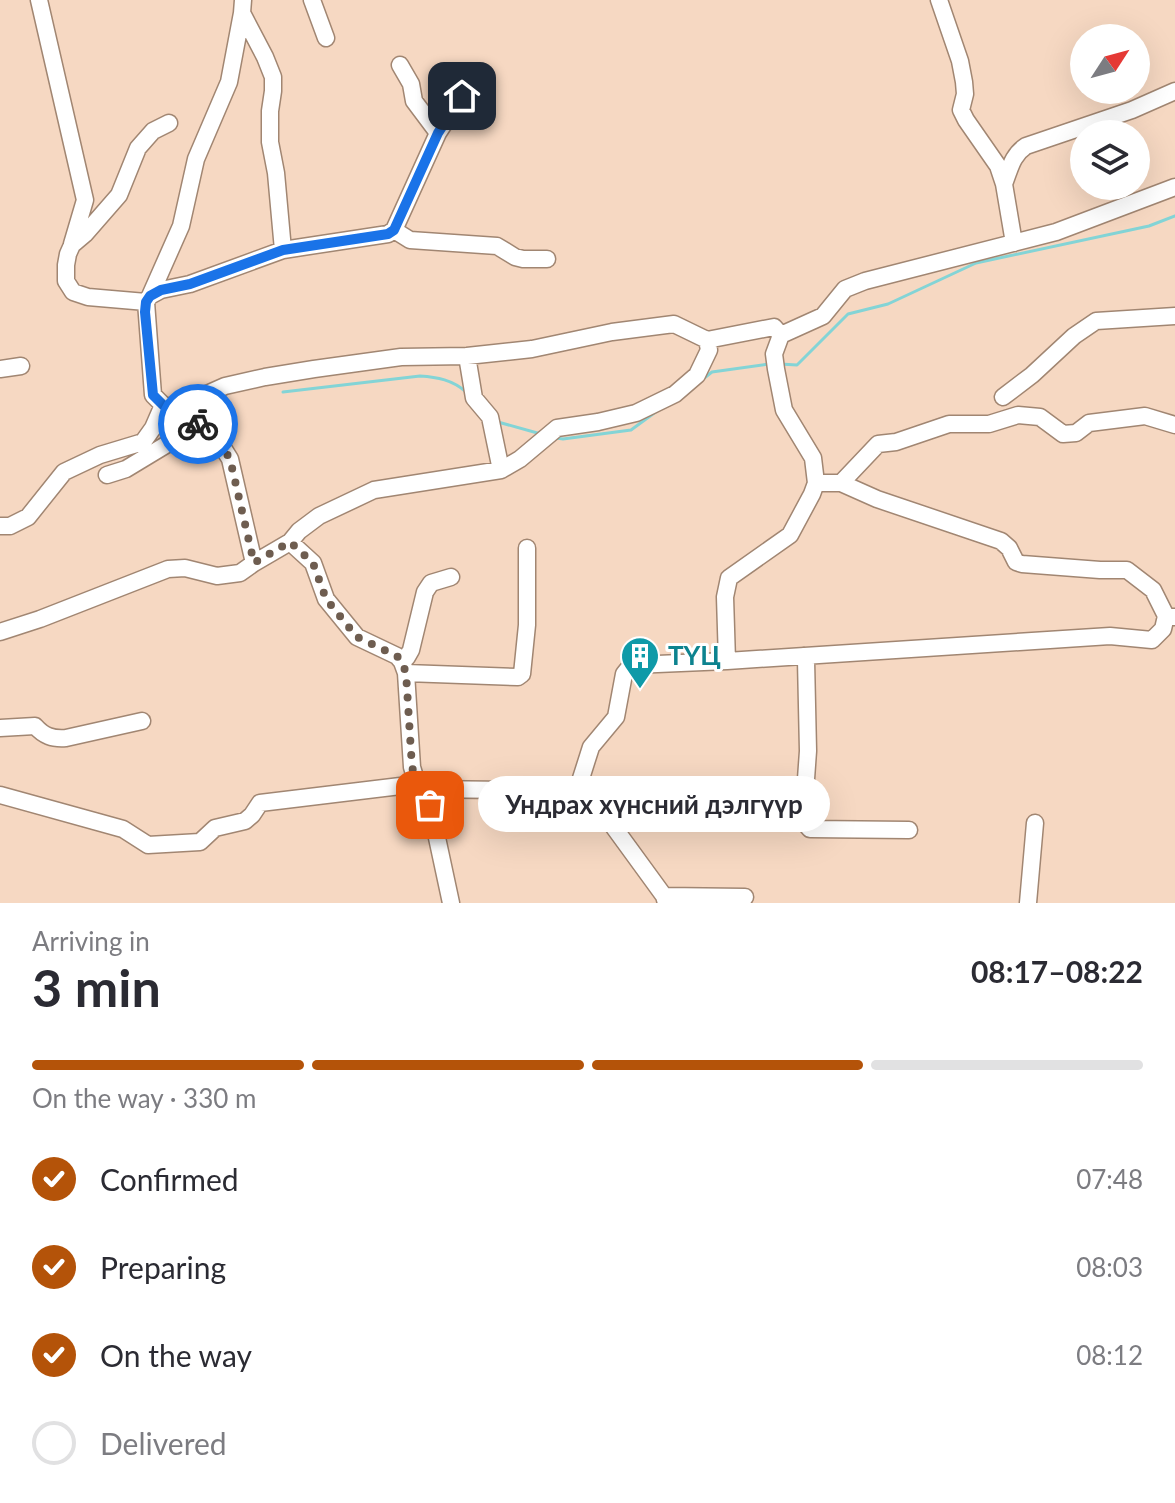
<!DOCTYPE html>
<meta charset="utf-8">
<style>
:root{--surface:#fff;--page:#f2f2f3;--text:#2b2b33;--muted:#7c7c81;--line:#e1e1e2;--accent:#b45309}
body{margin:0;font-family:Lato,sans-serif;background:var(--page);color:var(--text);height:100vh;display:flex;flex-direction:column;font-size:30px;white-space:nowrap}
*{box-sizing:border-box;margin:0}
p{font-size:26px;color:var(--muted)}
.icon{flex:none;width:44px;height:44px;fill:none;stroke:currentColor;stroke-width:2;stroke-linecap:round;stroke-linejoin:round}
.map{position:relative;height:903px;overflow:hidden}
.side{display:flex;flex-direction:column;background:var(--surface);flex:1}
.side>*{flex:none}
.needle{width:52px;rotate:54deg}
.tools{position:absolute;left:1070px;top:24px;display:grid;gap:16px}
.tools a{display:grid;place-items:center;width:80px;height:80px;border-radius:50%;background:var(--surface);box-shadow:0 8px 32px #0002;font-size:40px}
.pin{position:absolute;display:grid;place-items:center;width:68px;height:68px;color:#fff;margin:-34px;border-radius:16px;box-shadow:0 4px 12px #0006}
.courier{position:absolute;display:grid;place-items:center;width:80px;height:80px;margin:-40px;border:6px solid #1a73e8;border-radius:50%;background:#fff;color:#222;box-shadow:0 2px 10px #0007}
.bubble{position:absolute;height:56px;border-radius:28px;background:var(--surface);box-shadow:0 8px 32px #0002;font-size:26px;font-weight:700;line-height:56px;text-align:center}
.headline em{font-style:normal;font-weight:700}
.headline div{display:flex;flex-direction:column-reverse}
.headline{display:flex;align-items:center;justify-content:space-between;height:136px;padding:0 32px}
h1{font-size:52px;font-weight:700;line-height:60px}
.bar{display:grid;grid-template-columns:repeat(4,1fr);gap:12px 8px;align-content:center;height:96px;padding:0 32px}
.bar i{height:10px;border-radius:6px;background:var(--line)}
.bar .active{background:var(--accent)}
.bar p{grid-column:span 4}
ol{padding:0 32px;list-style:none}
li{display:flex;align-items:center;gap:24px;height:88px}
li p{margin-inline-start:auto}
li .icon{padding:8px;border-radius:50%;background:var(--accent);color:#fff;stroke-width:4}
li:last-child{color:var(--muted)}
li i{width:44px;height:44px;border:4px solid var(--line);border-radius:50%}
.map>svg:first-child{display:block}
</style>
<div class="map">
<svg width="1175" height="903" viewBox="0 0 1175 903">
<rect width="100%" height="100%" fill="#f6d8c2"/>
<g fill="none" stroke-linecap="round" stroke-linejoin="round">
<path stroke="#83d4d6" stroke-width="3" d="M780,364L797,365L848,314L888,304L976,263L1149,226L1175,216
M703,379L712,372L769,364
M283,392L420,376C437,377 453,380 466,392
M498,422L541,434
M556,438L563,439L631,430L657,411"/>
<g stroke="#a18672" stroke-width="19">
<path id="minor" d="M39,0L85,200L72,244
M243,0L242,13L265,57L273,77V91L270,111V142L276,173L283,250
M312,0L326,38
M939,0L960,61L964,82L965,94L961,110L966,120L998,166L1004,184L1014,243
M400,65L411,84L414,101L438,133
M1004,184C1010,169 1012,155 1026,146L1132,110L1175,91
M394,230L410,240L497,246L515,257L523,259H547
M150,296L181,226L196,159L229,82L242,13
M146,302L88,297L73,292L66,281V265L68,254L72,245L85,234L119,195L138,148L153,131L169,123
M467,356L474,398L490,417L501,470
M0,369L21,366
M1003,397L1032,375L1074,336L1096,321L1175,316
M185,411L207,394L225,386L265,377L314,369L401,357L467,356L532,349L612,332L674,324L707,340L774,327L781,335
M107,475L126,469L169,443L204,429
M816,483L813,458L784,410L776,369L774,354L781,335L823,316L845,289L865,281L1056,232L1175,187
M841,483L878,444L896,442L949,424H989L1018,415L1040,417L1063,434L1076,433L1089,423L1145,416L1175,425
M0,526H10L28,517L64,472L100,455L143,442L153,428L163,405
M290,542L299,531L319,516L374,490L501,470L520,459L557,428L598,422L636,413L675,394L697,375L709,350L707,340
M0,632L40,619L168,569L185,568L217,576L240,573L254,563
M804,656L806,660L808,751L803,821L810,829L909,830
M727,661L725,597L729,578L790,535L812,494L816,483H841L877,499L1001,541L1009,548L1016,562L1022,564L1100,570H1127L1153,590L1166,616
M402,662L407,657L411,650L425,592L431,583L451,577
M406,673L518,677L522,674L527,625V548
M0,728L35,726C44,736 52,739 66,738L142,721
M417,784L412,767L406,673L402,662L397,656L357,637L326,599L313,563L290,542L254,563L230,459L220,443L185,411L163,405L153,395L146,302L150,296L161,290L190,284L283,250L388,234L394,230L438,133L462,96
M424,789L430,805L451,903
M577,791L591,747L616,717L624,674L628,669L634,665L727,661L1110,636L1152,640L1163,629L1166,616L1175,617
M0,795L123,829L148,845L200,842L215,828L245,821L252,815L260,803L417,784L424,789L577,791L593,802L605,815L664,896L666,903
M664,896L745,897
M1028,903L1035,823"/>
</g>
<use href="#minor" stroke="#fff" stroke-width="16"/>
</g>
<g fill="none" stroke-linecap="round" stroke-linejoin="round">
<path stroke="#6e5d50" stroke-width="8" stroke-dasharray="0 14.4" d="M198,424L220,443L230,459L254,563L290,542L313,563L326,599L357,637L397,656L402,662L406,673L412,767L417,784L424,789L430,805"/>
<path stroke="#1a73e8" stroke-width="10" d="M198,424L185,411L163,405L153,395L145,312L146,302L150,296L161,290L190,284L283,250L388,234L394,230L438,133L462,96"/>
</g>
<defs>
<g id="building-pin" transform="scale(2)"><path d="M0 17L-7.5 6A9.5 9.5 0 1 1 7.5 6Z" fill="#0f9aa8" stroke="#fff"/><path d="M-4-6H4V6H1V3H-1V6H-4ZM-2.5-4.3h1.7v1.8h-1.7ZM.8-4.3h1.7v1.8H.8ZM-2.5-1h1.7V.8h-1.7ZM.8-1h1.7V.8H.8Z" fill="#fff"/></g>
</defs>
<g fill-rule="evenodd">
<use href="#building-pin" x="640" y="656"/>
</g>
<g text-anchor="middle" stroke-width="6" stroke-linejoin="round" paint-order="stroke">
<g font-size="26" font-weight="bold" fill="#0d838f" stroke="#fff" text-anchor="start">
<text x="668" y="665">ТҮЦ</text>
</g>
</g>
</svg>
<div class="tools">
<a><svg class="needle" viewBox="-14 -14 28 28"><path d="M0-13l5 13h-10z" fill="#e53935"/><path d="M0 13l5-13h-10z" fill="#7c7c81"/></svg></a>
<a><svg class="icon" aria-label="layers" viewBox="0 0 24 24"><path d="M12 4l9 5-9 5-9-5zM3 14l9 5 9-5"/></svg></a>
</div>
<div class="pin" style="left:430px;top:805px;background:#ea580c"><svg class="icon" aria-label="bag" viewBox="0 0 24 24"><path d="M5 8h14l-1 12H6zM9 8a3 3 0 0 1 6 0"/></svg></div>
<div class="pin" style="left:462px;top:96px;background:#1f2937"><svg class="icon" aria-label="home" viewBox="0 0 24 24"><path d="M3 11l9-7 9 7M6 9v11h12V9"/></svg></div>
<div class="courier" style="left:198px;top:424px"><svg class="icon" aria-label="bike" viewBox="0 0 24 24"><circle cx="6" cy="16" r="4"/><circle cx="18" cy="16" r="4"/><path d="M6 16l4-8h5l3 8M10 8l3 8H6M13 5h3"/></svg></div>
<div class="bubble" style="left:478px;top:776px;width:352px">Ундрах хүнсний дэлгүүр</div>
</div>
<section class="side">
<div class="headline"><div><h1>3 min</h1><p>Arriving in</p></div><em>08:17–08:22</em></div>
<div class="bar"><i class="active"></i><i class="active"></i><i class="active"></i><i></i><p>On the way · 330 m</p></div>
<ol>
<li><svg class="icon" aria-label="check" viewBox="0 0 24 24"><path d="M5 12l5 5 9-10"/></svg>Confirmed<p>07:48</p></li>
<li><svg class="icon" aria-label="check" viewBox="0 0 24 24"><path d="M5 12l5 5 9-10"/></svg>Preparing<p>08:03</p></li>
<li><svg class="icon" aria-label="check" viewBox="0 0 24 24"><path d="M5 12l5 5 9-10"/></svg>On the way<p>08:12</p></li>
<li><i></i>Delivered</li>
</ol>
</section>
